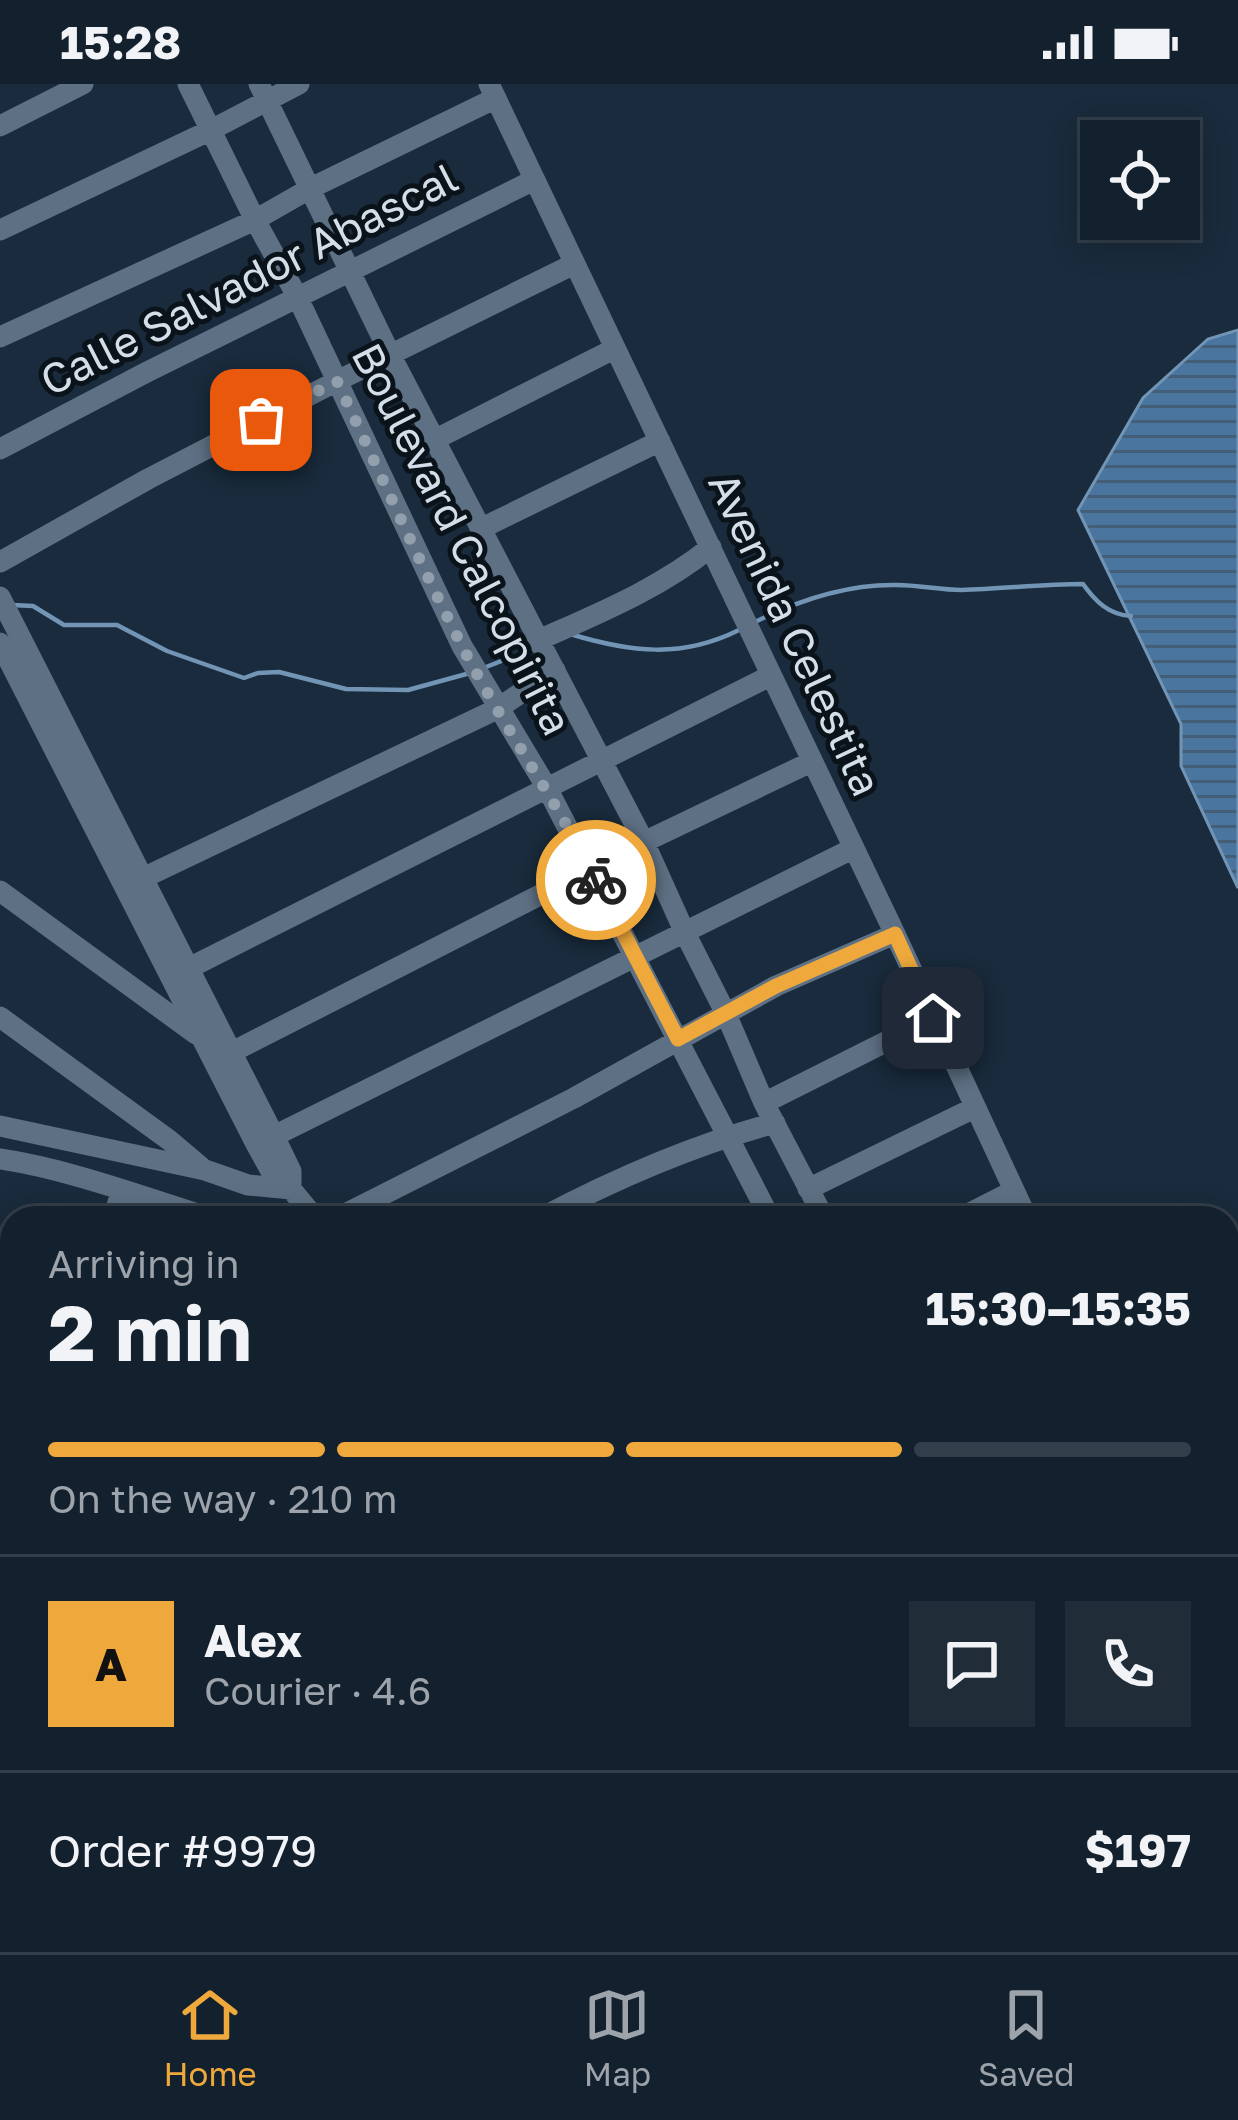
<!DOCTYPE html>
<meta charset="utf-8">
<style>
:root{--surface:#13202d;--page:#202d39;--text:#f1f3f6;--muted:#9da3aa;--line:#323e49;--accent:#eea83c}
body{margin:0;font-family:"Golos Text",sans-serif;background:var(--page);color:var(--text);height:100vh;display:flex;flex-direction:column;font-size:45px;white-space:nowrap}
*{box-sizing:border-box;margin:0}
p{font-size:39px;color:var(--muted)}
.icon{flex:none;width:66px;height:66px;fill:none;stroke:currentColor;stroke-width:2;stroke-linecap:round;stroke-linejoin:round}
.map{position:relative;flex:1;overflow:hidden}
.drawer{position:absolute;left:0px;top:1122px;width:1239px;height:747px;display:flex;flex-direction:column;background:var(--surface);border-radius:36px 36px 0 0;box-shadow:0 6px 30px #0003,0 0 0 3px var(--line)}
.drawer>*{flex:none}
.fabs{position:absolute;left:1080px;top:36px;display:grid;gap:24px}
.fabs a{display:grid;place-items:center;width:120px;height:120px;border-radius:0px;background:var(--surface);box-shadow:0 6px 30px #0003,0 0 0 3px var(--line);font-size:60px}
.pin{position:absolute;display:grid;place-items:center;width:102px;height:102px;color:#fff;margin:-51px;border-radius:24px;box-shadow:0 6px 18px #0006}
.courier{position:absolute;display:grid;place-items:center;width:120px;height:120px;margin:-60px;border:9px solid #eea83c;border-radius:50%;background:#fff;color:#222;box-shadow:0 3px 15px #0007}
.headline em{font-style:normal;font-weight:700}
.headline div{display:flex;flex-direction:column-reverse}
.headline{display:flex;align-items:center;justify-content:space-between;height:204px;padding:0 48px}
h1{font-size:78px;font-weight:700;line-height:90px}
.bar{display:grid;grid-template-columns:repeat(4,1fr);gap:18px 12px;align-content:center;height:144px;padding:0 48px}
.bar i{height:15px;border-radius:9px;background:var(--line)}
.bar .active{background:var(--accent)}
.bar p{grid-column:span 4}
.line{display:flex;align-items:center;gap:30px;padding:0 48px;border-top:3px solid var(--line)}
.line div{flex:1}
.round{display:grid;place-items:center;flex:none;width:126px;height:126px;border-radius:0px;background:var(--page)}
.status{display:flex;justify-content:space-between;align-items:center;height:84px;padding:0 60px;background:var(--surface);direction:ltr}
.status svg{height:33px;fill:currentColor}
.dock{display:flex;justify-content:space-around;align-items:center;height:168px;border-top:3px solid var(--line);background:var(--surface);font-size:33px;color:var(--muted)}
.dock a{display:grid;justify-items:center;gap:6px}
.dock .active{color:var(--accent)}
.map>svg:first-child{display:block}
</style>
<div class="status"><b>15:28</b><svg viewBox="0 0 49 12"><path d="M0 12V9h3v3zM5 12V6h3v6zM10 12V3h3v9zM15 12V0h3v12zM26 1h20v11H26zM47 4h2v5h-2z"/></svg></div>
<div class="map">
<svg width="1238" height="1868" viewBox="0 0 1238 1868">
<defs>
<pattern id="water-rules" width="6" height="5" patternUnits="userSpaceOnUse" patternTransform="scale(3)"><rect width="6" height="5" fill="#49759f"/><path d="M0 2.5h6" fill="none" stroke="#445e77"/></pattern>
</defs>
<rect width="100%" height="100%" fill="#192b3c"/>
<path fill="url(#water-rules)" stroke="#7294b5" stroke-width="3" d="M1238,246V804L1181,682V640L1078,426L1143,314L1208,255Z"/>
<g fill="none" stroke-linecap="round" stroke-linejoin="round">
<path stroke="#7294b5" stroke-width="4.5" d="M12,521L33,522L64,541H117L167,567L244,594L258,589L279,588L346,605L408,606L470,589
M755,538C799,516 847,500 897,501C919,501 940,506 962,506C1002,505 1042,500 1083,500C1095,517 1109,531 1131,532
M570,550C630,568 681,575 739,546
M481,585L532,565"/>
<path stroke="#5e7184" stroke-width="21" d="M188,0L255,136L297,212L462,562L547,704L770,1134
M259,0L391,272L644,758L685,849L726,930L764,1019L824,1134
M489,0L895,850L1027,1134
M0,42L83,0
M0,146L211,46L299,0
M0,253L255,136L311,104L496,14
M434,356L614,265
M0,365L147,288L534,96
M480,445L660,357
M0,478L148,395L337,297L574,180
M0,513L274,1052L291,1087V1105
M539,556C599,529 659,505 711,463
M0,559L257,1062L272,1089L291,1105L315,1134
M143,794L497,625L555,586
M0,807L196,950
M189,884L770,592
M0,933L169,1056L201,1083
M232,968L644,758L811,678
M764,1019L933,934
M0,1042L205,1086L248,1101L291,1105
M274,1052L854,764
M0,1075C72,1086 142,1113 211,1134
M808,1105L974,1024
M113,1134L122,1106
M337,1134L574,1014L776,902L895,850
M541,1134C617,1094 692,1061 775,1039
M960,1134L1013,1107
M0,1205L12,1208
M1227,1343L1238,1350
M0,1357L12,1361
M1227,1383L1238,1389
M1227,1408L1238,1406
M0,1457L12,1422
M1227,1512L1238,1509
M0,1514L12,1517
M1227,1538L1238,1560
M0,1659L12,1663
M1227,1661L1238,1662
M1227,1801L1238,1803
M0,1813L12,1817
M477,1857L543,1868
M1128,1857L1134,1868
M144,1868L147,1857"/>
</g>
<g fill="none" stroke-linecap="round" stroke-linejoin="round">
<path stroke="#929fac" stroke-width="12" stroke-dasharray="0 21.6" d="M261,336L337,297C379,386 418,476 463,564C504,643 556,716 596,796"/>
<path stroke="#eea83c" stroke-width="15" d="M596,796L678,955L776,902L895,850L933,934"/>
</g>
<g text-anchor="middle" stroke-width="10" stroke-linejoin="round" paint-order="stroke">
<g font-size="42" fill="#d3dee9" stroke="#0b131a">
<text transform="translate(249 195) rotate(-27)" y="15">Calle Salvador Abascal</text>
<text transform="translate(462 455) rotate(63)" y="15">Boulevard Calcopirita</text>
<text transform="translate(795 550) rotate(65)" y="15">Avenida Celestita</text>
</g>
</g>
</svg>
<div class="fabs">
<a><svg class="icon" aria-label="locate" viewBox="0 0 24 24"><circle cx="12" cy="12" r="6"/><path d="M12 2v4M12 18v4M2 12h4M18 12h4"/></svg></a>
</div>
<div class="pin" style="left:261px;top:336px;background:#ea580c"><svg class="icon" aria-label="bag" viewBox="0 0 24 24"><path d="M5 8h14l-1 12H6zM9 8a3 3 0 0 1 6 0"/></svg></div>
<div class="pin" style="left:933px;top:934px;background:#1f2937"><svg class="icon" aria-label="home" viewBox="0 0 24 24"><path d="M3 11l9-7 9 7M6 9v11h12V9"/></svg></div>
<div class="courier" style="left:596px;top:796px"><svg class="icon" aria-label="bike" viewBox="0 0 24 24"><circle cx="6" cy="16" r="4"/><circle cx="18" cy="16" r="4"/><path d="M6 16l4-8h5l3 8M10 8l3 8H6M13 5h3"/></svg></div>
<section class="drawer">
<div class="headline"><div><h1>2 min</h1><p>Arriving in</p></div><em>15:30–15:35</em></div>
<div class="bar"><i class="active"></i><i class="active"></i><i class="active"></i><i></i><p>On the way · 210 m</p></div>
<div class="line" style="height:216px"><b class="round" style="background:var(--accent);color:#111">A</b><div><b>Alex</b><p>Courier · 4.6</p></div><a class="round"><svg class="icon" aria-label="chat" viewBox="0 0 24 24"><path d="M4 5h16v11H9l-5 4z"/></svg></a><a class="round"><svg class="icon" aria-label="phone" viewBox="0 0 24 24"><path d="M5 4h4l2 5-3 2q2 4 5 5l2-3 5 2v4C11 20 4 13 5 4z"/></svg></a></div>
<div class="line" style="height:156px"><div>Order #9979</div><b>$197</b></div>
</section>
</div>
<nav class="dock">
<a class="active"><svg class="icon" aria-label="home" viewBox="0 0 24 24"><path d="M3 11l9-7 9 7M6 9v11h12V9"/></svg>Home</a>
<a><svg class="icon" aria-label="map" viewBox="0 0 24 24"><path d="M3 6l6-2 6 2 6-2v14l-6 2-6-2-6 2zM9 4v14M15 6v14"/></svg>Map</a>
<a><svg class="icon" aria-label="saved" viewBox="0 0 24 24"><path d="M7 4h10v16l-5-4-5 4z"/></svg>Saved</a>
</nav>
